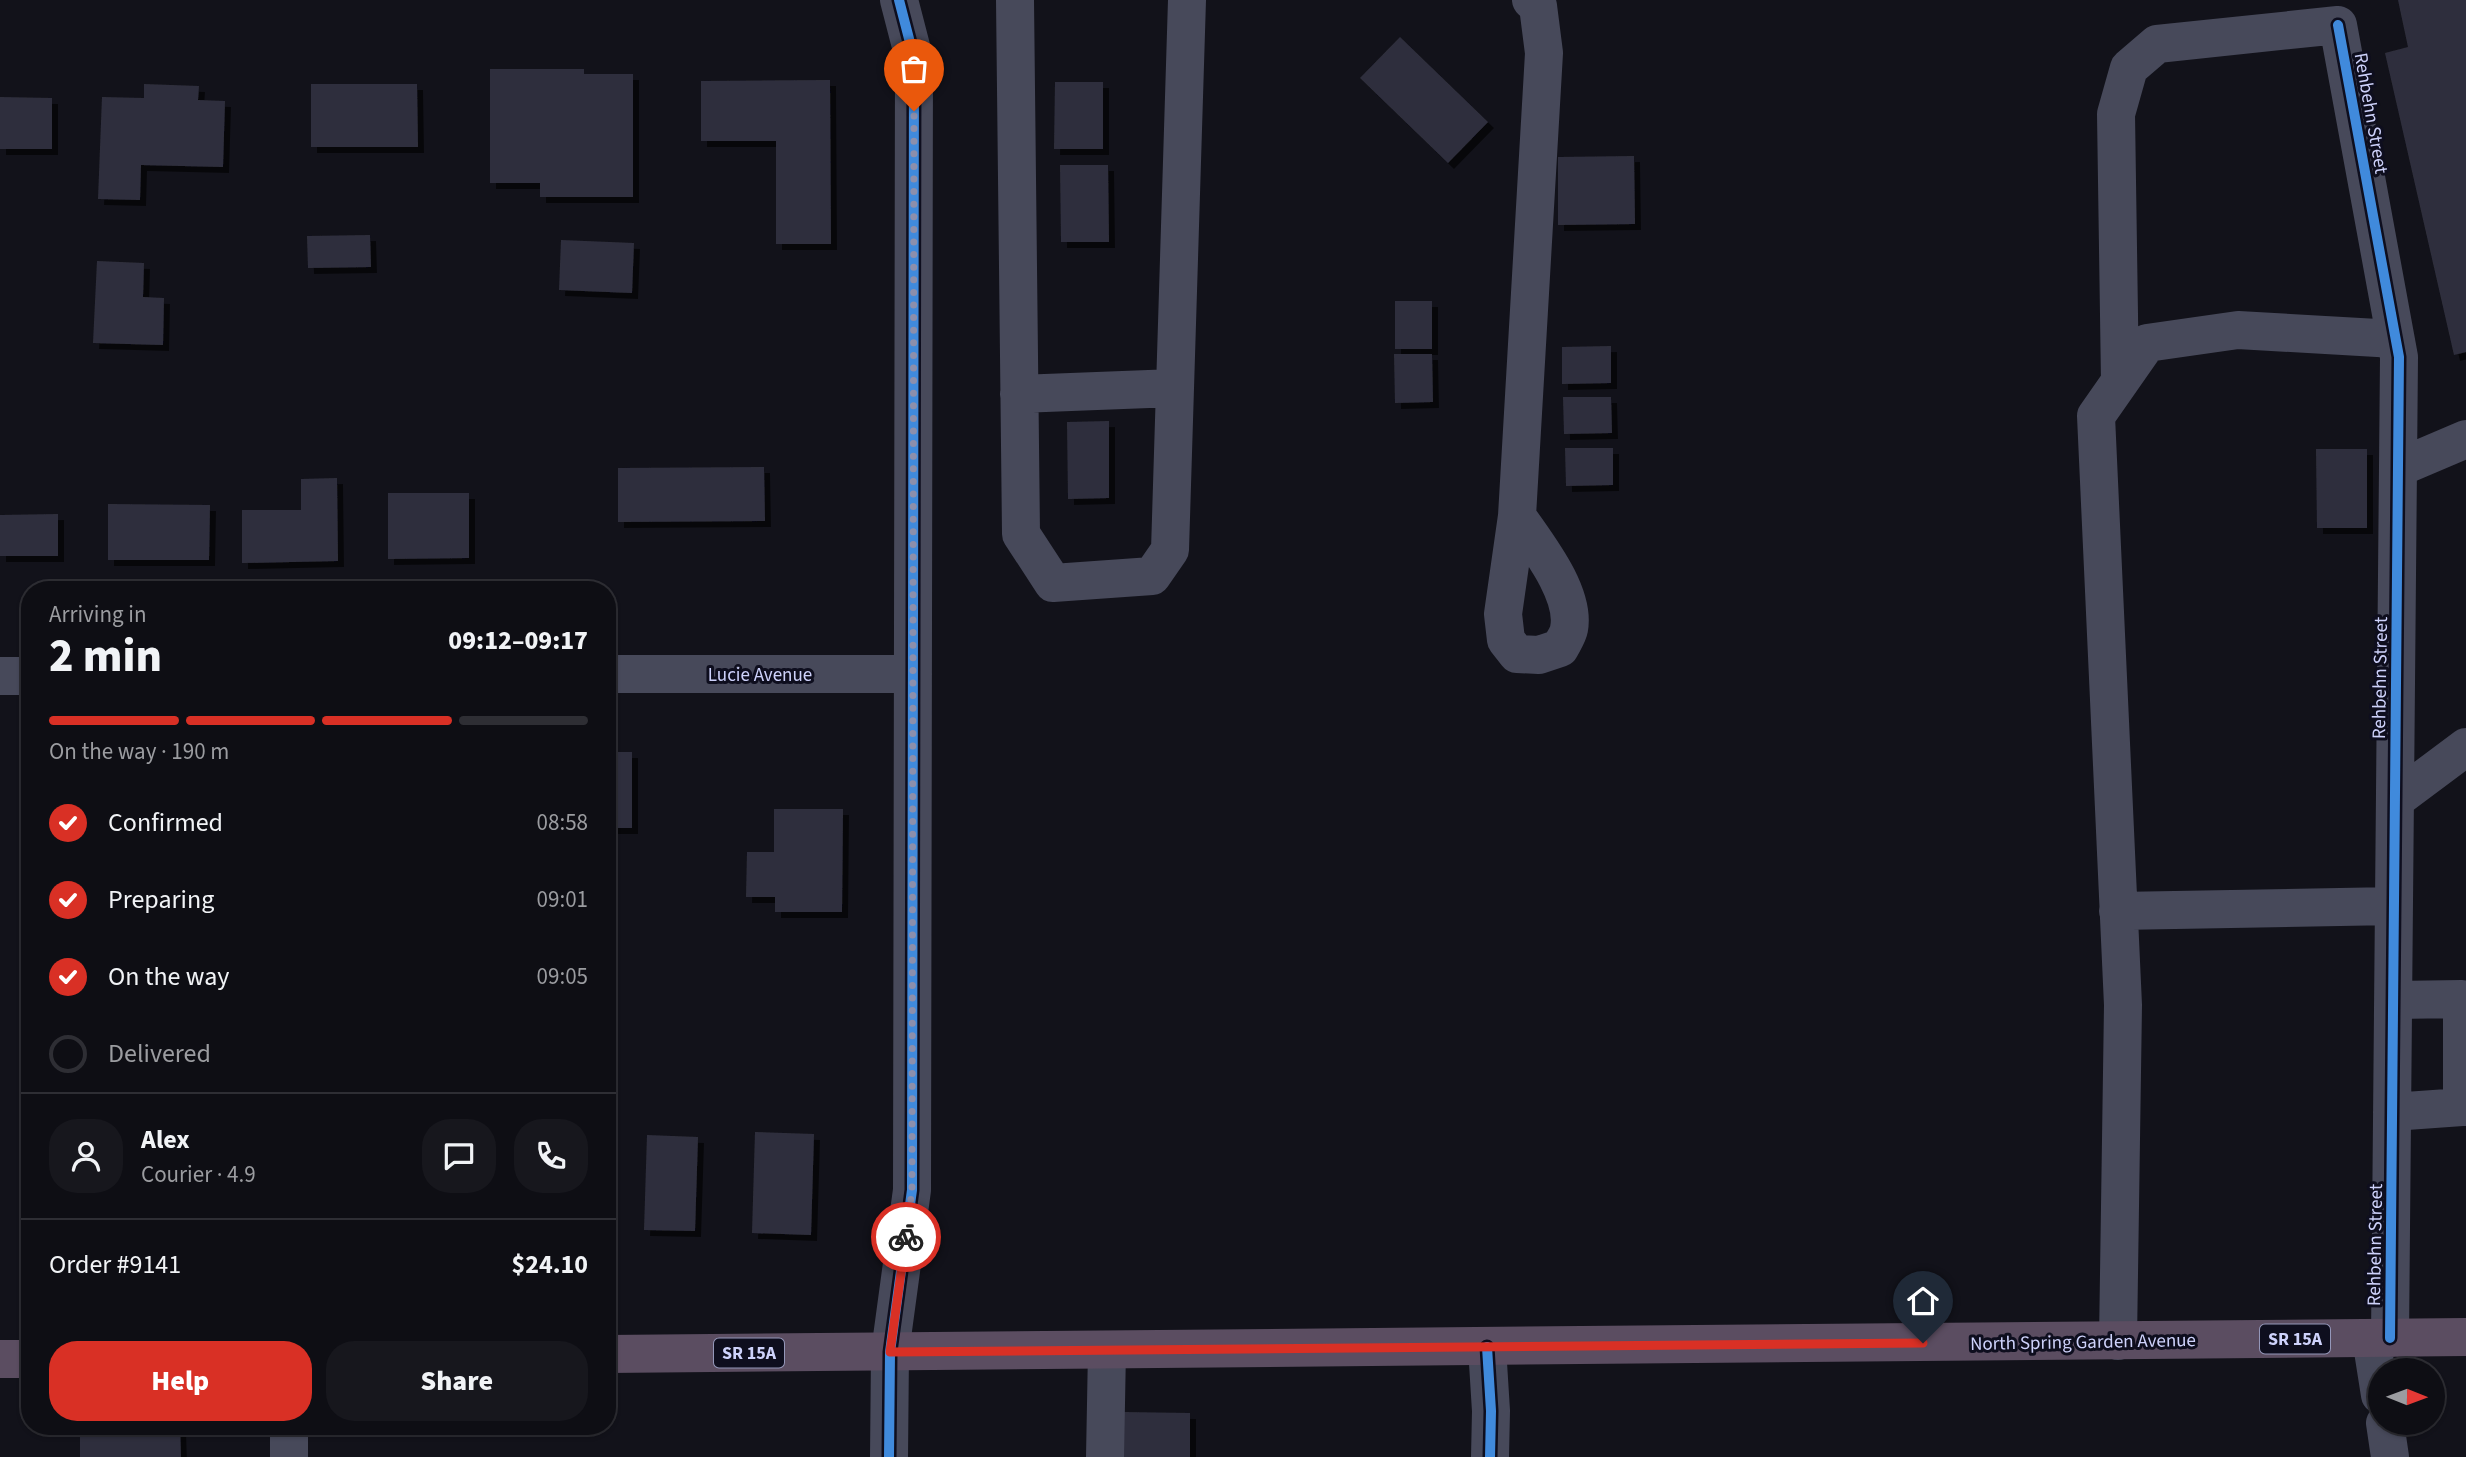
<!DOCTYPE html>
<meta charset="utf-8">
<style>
:root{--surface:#0e0e14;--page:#17171d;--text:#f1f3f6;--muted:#9b9ca0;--line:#2e2e34;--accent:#d93025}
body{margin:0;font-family:"Source Sans 3",sans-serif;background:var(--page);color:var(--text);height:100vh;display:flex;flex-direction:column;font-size:26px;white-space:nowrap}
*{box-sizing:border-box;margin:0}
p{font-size:23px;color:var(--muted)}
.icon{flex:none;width:38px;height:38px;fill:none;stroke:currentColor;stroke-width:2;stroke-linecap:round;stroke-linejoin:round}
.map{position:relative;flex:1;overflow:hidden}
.side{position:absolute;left:21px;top:581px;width:595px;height:854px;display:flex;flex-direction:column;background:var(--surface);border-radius:28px;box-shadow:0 2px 5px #0004,0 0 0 2px var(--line)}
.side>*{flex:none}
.needle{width:46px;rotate:91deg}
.controls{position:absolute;left:2368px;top:1358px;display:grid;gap:14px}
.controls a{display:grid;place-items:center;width:77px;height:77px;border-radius:50%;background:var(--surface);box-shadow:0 2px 5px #0004,0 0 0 2px var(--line);font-size:35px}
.pin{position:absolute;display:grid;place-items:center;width:60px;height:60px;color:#fff;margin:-72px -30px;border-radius:50% 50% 50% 0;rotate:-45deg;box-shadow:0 0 7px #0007}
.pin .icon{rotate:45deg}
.courier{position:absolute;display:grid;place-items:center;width:70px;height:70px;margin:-35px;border:5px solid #d93025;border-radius:50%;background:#fff;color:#222;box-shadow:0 2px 9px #0007}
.overview em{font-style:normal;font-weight:800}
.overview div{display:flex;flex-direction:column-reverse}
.overview{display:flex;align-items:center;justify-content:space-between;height:119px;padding:0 28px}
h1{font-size:46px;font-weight:800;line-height:52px}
.bar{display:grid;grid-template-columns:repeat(4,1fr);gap:10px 7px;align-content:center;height:84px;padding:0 28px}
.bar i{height:9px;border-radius:5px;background:var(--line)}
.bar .selected{background:var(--accent)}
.bar p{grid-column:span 4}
.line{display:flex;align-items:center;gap:18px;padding:0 28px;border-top:2px solid var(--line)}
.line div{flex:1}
.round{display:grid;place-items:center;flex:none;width:74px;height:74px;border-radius:28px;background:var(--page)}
ol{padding:0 28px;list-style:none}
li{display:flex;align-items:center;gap:21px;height:77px}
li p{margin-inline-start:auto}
li .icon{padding:7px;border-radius:50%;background:var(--accent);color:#fff;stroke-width:4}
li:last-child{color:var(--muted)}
li i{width:38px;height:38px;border:4px solid var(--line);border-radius:50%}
.cta{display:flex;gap:14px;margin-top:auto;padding:14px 28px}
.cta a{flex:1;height:80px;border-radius:28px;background:var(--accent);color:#fff;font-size:28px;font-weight:800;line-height:80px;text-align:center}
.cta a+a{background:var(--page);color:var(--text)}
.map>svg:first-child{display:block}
</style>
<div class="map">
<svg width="2466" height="1457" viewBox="0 0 2466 1457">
<defs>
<filter id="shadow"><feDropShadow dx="6" dy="6" stdDeviation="0" flood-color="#0009"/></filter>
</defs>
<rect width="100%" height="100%" fill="#12121a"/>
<path fill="#2f2f3c" filter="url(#shadow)" d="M2398,0H2466V352L2454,355L2385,53L2408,47Z
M1400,37L1488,122L1448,163L1360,78Z
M490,69H584V74H633V197H540V183H490Z
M830,80L831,244H776V141H701V81Z
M1055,82H1103V149H1054Z
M144,84L199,86L198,100L225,101L223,167L141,165L140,200L98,199L102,97L144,98Z
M311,84H417L418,147H311Z
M0,97L52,98V149H0Z
M1634,156L1635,224L1558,225V157Z
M1060,165H1108L1109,242H1061Z
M370,235L371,267L308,268L307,236Z
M561,240L634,243L632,293L559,290Z
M97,261L144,263L143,297L164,298L163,345L93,343Z
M1395,301H1432V349H1395Z
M1611,346V383L1562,384V347Z
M1394,354H1432L1433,402L1395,403Z
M1563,397H1611L1612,433L1564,434Z
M1109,421V498L1068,499L1067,422Z
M1565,448H1613V485L1566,486Z
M2316,449H2367V528H2317Z
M764,467L765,521L618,522V468Z
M337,478L338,561L242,563V510H301V479Z
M388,493H469V558L388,559Z
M108,504L210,505L209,560H108Z
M58,514V556H0V515Z
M607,752H632V828H607Z
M774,809H843L842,912H775V897H746L747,852H774Z
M755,1132L814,1134L811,1235L752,1233Z
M647,1135L698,1137L695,1231L644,1230Z
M1123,1412L1190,1413V1457H1122Z
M80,1426H180L181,1457H80Z"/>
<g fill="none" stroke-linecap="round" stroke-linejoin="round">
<path stroke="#47495a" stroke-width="38" d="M1015,0L1021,534L1053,583L1152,576L1170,550L1187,0
M2120,382L2116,114L2129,68L2157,44L2338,25L2399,357L2390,1338
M1019,394L1175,388
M2398,468L2466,439
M1517,516C1536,544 1576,593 1569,629C1568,635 1563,642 1560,648L1539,655L1517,654L1506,640L1503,614L1517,516L1544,53L1538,6L1531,0
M607,674H913
M0,676H30
M2395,800L2466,747
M2118,911L2394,906
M2394,1000L2462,999V1107H2466
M2392,1112L2462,1107
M2371,1338L2380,1395
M2118,1341L2123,1005L2096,416L2147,343L2238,330L2395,339
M1487,1347L1491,1411L1490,1457
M2385,1423L2390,1457
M289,1457V1426
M889,1457L890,1352L912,1190L914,58L899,0
M1105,1457L1107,1350"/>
<path stroke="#5b4d61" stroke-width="38" d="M607,1354L2466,1337
M0,1359H30"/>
<g stroke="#0e0e1e" stroke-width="15">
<path id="cycleway" d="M2338,25L2399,357L2390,1338
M1487,1347L1491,1411L1490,1457
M889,1457L890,1352L912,1190L914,58L899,0"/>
</g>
<use href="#cycleway" stroke="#408adc" stroke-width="10"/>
</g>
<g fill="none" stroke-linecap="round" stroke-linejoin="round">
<path stroke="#8c8fac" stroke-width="7" stroke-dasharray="0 12.6" d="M906,1237L912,1190L914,111"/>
<path stroke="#d93025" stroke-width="9" d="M906,1237L890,1352L1923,1343"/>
</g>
<g text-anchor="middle" stroke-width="6" stroke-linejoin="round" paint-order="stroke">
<g fill="#0e0e1e" stroke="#9497b9" stroke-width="2">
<rect x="2260" y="1324.5" width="70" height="29" rx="5"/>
<rect x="714" y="1338.5" width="70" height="29" rx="5"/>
</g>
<g font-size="18" font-weight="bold" fill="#ced2fb">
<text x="2295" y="1345">SR 15A</text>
<text x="749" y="1359">SR 15A</text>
</g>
<g font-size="19" fill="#ced2fb" stroke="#0e0e1e">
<text transform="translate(2372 113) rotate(80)" y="7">Rehbehn Street</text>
<text x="760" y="681">Lucie Avenue</text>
<text transform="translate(2379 678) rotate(-89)" y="7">Rehbehn Street</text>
<text transform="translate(2374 1245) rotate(-89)" y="7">Rehbehn Street</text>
<text transform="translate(2083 1341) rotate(-1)" y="7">North Spring Garden Avenue</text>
</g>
</g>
</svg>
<div class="controls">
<a><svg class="needle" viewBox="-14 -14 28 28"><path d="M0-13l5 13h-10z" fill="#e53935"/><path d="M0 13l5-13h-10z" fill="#9b9ca0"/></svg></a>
</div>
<div class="pin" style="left:914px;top:111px;background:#ea580c"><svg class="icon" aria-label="bag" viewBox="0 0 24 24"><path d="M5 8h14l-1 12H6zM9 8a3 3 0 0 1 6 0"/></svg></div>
<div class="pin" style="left:1923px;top:1343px;background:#1f2937"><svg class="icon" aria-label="home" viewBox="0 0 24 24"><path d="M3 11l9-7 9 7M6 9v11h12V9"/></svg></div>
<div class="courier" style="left:906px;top:1237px"><svg class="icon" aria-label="bike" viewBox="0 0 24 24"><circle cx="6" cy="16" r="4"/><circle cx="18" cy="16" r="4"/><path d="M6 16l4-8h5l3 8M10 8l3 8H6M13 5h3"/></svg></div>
<section class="side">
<div class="overview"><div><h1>2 min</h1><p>Arriving in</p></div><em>09:12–09:17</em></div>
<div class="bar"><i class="selected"></i><i class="selected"></i><i class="selected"></i><i></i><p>On the way · 190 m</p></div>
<ol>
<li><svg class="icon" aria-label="check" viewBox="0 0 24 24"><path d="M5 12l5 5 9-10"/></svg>Confirmed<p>08:58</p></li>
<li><svg class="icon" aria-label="check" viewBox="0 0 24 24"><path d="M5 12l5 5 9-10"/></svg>Preparing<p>09:01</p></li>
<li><svg class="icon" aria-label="check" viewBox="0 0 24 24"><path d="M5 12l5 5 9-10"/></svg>On the way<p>09:05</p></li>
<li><i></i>Delivered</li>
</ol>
<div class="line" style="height:126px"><a class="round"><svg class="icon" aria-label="person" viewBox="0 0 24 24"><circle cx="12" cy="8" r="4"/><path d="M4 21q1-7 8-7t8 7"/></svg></a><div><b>Alex</b><p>Courier · 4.9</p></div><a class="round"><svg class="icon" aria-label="chat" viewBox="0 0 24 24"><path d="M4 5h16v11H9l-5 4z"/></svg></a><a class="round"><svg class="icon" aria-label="phone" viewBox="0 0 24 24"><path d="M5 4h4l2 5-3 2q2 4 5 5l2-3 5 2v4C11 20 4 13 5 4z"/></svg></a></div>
<div class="line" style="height:91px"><div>Order #9141</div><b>$24.10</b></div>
<div class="cta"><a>Help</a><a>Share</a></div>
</section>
</div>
